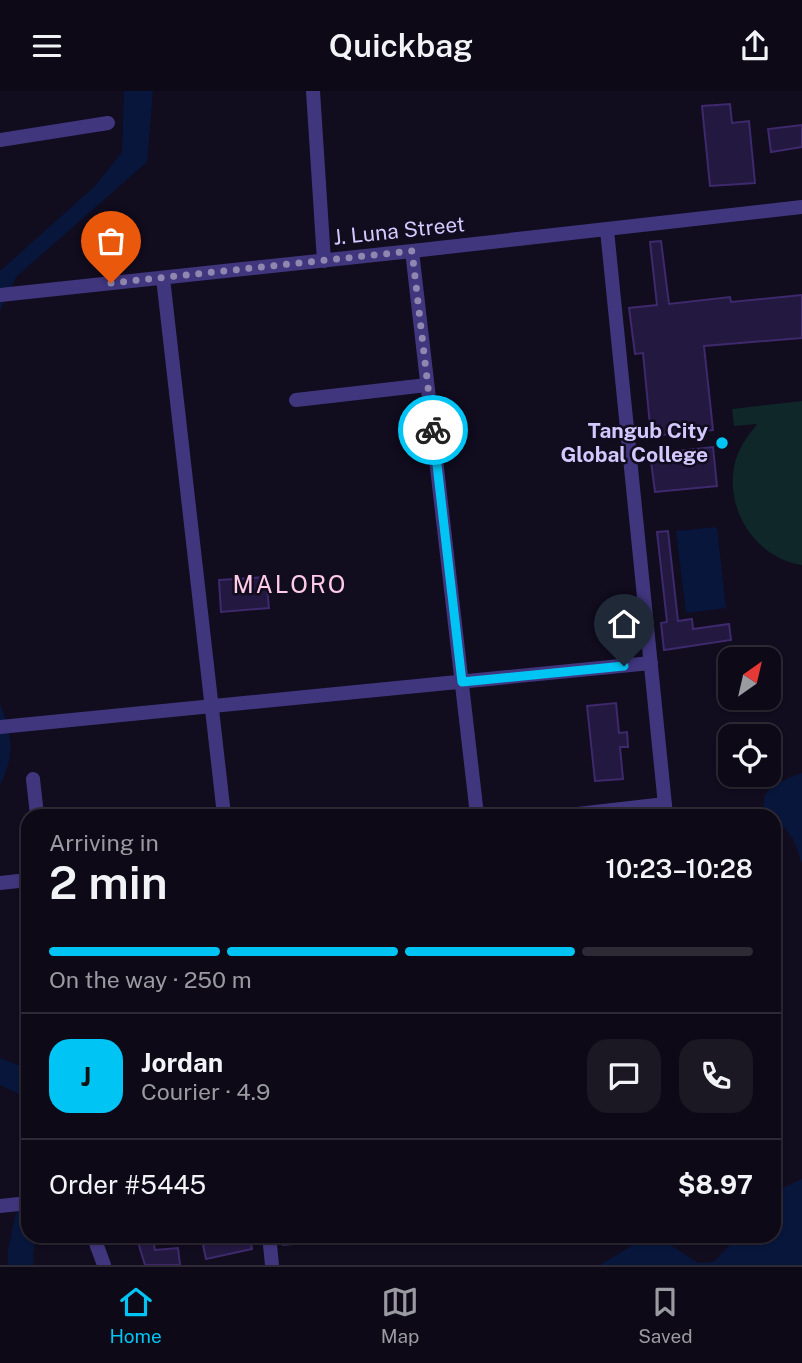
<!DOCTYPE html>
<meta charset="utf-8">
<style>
:root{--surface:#0d0916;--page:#1b1723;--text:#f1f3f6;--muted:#9a9aa1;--line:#2d2a35;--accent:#00c5f4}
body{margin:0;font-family:"Public Sans",sans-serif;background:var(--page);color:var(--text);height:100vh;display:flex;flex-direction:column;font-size:26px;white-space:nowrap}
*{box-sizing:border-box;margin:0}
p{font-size:23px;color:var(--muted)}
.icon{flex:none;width:38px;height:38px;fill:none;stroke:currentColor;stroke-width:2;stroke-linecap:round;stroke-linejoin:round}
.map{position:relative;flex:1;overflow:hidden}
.side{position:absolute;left:21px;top:718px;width:760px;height:434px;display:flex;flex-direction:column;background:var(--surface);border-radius:21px;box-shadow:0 2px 5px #0004,0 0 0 2px var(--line)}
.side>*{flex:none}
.needle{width:46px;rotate:34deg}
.buttons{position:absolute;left:718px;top:556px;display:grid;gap:14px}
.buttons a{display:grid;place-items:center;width:63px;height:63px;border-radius:14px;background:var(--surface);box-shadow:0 2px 5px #0004,0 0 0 2px var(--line);font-size:35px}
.pin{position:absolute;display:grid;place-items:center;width:60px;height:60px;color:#fff;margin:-72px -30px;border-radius:50% 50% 50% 0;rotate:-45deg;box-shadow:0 0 7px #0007}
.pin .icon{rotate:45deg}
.courier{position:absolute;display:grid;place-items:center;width:70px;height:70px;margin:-35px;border:5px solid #00c5f4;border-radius:50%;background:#fff;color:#222;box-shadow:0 2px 9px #0007}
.head em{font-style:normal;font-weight:600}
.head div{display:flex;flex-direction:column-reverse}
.head{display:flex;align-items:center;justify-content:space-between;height:119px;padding:0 28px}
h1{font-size:46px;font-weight:600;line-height:52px}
.bar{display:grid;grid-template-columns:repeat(4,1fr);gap:10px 7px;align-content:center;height:84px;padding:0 28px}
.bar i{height:9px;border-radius:5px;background:var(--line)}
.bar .on{background:var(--accent)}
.bar p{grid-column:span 4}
.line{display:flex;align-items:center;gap:18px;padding:0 28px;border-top:2px solid var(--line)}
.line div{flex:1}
.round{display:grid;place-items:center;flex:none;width:74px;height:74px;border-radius:21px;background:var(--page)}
header{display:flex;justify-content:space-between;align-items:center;height:91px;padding:0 28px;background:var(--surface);font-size:32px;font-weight:600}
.tab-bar{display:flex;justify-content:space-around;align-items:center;height:98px;border-top:2px solid var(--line);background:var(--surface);font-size:19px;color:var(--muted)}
.tab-bar a{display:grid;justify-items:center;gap:4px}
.tab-bar .on{color:var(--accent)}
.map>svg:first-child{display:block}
</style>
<header><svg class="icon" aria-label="menu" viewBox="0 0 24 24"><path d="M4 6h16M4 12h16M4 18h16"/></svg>Quickbag<svg class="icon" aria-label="share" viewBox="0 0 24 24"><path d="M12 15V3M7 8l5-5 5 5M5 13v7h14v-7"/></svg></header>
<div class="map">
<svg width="802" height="1174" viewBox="0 0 802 1174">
<rect width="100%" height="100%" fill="#110c1e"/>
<path fill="#0f2728" d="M802,310V474C756,467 726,420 734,376C737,359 747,346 757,333L734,335L732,318Z"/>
<path fill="#08163b" d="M124,0H153L147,71L16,186L0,220V180L95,95L122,61Z
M717,436L726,517L686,522L676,440Z
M0,612C11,645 17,661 0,694Z
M802,682V773C796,754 792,739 774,730V724L766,723C755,698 783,689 802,682Z
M0,967L28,978V1012L19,1003L0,994Z
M28,1065V1144L36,1145L33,1165L34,1174H8V1159Z
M802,1088V1174H600L638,1151L652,1148L666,1151L698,1172L714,1171L738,1145L774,1144V1101Z"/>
<path fill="#231840" stroke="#3d296c" stroke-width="2" d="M730,13L732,32L749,30L755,92L710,95L702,15Z
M802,34V56L771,61L768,38Z
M661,150L669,213L730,206L731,211L802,204V247L704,255L713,339L651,345L643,262L635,263L629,217L657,214L650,151Z
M713,356L717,395L655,401L650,363Z
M668,440L678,530L692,528L693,538L729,533L731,549L664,559L661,532L667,531L657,441Z
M266,486L269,517L221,521L219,489Z
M616,612L619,642L627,641L628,656H620L623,688L595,690L587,615Z
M152,1144L155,1159L178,1157L180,1174H145L137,1148Z
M249,1144L252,1158L206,1168L203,1154Z
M281,1144H316V1151L283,1154Z"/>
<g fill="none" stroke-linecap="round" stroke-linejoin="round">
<path stroke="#40367e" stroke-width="14" d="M313,0L324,170
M0,49L108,32
M607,139L666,724
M412,160L477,724
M163,187L224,724
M0,204L412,160L802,116
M296,309L427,294
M0,636L651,572
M33,688L37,724
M569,724L665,713
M0,792L28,789
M0,1115L28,1112
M93,1144L104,1174
M269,1144L272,1174"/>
</g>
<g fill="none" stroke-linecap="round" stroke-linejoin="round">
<path stroke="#9087b0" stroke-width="7" stroke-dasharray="0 12.6" d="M111,192L412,160L433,339"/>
<path stroke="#00c5f4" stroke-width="9" d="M433,339L462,591L624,575"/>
</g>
<circle fill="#00c5f4" stroke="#110c1e" stroke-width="2.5" cx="722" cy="352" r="7"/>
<g text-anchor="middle" stroke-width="5" stroke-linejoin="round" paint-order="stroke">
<g font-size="21" fill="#d4c9ff" stroke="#110c1e">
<text transform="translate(399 140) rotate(-6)" y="7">J. Luna Street</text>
</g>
<g font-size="21" font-weight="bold" fill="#d4c9ff" stroke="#110c1e" text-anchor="end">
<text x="708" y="347">Tangub City<tspan x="708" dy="24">Global College</tspan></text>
</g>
<g font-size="24" letter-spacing="2" fill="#ffcbe7" stroke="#110c1e">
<text x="290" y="502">MALORO</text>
</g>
</g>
</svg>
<div class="buttons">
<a><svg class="needle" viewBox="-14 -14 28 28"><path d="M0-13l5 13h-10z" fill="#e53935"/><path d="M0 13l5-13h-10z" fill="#9a9aa1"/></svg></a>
<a><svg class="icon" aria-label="locate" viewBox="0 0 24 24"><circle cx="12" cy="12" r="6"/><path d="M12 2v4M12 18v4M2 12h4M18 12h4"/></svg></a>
</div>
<div class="pin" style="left:111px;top:192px;background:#ea580c"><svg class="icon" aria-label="bag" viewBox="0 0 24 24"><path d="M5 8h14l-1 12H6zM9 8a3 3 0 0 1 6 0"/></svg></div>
<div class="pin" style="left:624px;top:575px;background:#1f2937"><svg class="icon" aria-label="home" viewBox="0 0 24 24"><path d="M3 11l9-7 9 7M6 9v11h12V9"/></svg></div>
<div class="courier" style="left:433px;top:339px"><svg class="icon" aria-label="bike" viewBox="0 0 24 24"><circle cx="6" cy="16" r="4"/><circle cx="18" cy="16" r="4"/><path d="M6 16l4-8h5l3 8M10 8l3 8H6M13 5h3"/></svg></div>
<section class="side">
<div class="head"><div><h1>2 min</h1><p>Arriving in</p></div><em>10:23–10:28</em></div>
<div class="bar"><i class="on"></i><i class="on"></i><i class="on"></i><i></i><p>On the way · 250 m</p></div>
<div class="line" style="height:126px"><b class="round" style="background:var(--accent);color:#111">J</b><div><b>Jordan</b><p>Courier · 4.9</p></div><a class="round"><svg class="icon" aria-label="chat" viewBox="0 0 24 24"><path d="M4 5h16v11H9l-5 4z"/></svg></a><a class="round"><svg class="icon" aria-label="phone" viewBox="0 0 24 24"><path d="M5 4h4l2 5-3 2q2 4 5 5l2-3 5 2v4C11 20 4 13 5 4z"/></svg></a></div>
<div class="line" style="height:91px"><div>Order #5445</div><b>$8.97</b></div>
</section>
</div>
<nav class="tab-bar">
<a class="on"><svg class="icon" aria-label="home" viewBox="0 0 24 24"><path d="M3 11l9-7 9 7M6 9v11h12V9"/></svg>Home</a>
<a><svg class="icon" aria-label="map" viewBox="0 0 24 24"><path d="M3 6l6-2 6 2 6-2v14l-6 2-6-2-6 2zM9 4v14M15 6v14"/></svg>Map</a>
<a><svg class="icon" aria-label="saved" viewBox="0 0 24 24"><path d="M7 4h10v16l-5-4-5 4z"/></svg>Saved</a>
</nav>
